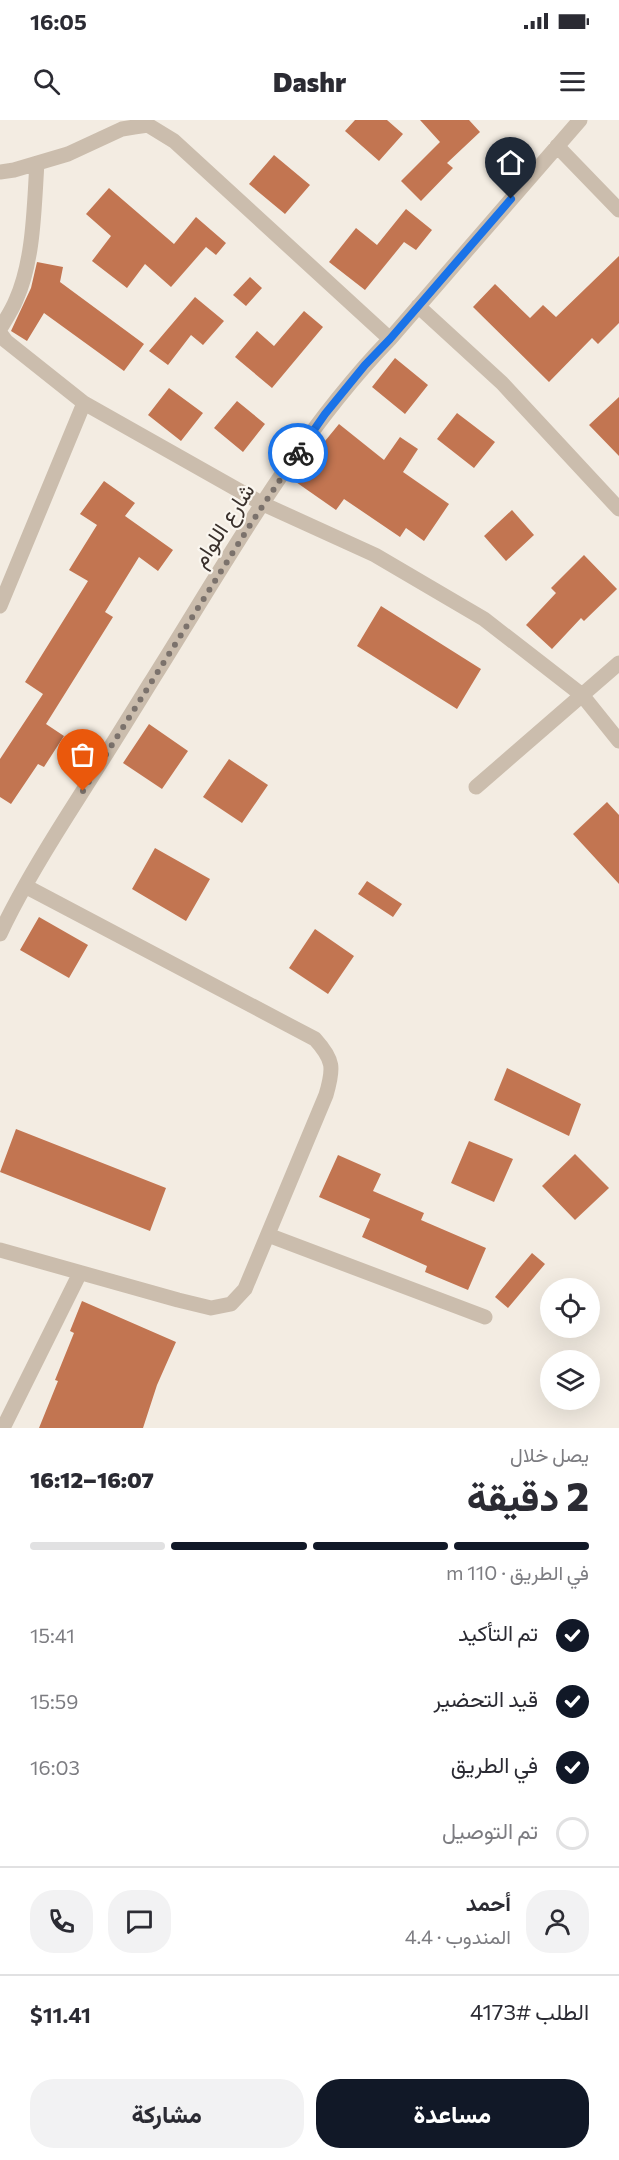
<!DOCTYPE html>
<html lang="ar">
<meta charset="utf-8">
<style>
:root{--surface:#fff;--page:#f2f2f3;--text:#2b2b33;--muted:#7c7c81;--line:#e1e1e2;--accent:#111827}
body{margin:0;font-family:Commissioner,Vazirmatn,sans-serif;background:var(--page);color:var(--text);direction:rtl;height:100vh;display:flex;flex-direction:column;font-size:22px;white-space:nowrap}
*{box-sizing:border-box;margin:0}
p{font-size:20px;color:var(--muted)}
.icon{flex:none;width:33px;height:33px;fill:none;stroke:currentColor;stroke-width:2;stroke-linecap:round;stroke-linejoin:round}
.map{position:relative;height:1308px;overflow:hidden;direction:ltr}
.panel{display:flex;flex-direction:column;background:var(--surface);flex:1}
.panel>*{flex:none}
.tools{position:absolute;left:540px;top:1158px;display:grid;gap:12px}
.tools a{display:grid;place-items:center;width:60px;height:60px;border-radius:50%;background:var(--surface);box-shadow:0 6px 24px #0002;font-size:30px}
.pin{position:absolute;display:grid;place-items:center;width:51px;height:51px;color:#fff;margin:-62px -26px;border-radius:50% 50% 50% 0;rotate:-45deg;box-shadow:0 0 6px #0007}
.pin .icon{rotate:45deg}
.courier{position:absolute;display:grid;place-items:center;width:60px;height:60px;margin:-30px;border:4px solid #1a73e8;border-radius:50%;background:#fff;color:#222;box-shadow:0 2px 8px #0007}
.head em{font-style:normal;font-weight:800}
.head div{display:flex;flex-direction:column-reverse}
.head{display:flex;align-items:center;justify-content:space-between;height:102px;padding:0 30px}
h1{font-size:39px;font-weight:800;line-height:45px}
.bar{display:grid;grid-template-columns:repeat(4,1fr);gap:9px 6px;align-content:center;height:72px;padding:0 30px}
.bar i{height:8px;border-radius:4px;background:var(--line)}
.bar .selected{background:var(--accent)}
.bar p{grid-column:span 4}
.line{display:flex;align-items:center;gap:15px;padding:0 30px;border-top:2px solid var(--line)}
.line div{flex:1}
.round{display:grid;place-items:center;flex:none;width:63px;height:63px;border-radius:24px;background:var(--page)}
ol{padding:0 30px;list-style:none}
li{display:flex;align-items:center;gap:18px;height:66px}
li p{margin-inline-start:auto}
li .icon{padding:6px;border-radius:50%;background:var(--accent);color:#fff;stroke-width:4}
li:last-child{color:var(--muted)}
li i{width:33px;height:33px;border:3px solid var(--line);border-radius:50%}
.primary-button{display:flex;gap:12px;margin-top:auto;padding:12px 30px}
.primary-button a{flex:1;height:69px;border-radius:24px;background:var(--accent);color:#fff;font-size:24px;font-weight:800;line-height:69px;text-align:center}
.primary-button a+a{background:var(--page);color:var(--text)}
.status{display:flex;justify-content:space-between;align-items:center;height:42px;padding:0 30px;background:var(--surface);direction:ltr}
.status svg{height:16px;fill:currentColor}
header{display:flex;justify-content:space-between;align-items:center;height:78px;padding:0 30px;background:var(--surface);font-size:27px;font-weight:800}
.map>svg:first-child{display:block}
</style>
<div class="status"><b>16:05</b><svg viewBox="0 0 49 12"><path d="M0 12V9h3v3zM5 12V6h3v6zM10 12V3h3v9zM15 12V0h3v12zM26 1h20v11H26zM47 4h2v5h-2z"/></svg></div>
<header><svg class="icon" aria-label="menu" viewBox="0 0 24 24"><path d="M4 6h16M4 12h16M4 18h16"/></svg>Dashr<svg class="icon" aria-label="search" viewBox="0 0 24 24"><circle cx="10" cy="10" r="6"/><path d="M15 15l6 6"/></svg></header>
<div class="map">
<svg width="619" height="1308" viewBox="0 0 619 1308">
<rect width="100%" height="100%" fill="#f3ece2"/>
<path fill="#c27551" d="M355,0H387L403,14L379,41L345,11Z
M420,0H469L480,12L447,43L453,48L421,81L401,61L440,22Z
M274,35L310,65L285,94L249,64Z
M109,68L174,124L196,97L226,123L216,135L206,127L171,167L145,144L127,168L92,141L111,116L86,94Z
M406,89L432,110L416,130L404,122L365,170L329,142L356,108L377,125Z
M619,136V203L598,224L592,218L549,262L473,187L495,164L530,198L543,185L556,197Z
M37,142L63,147L60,162L144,224L124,251L44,193L27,221L11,211L31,168Z
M250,157L262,168L246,186L233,175Z
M195,177L224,201L203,225L191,215L168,245L149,231Z
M304,191L323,207L272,268L235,237L257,211L274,226Z
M395,238L428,265L405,294L372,267Z
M169,268L203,293L181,321L148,295Z
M619,277V336L589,305Z
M237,281L265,304L243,332L214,308Z
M457,293L495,322L474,348L437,319Z
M339,304L384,340L400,317L418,329L403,352L449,384L424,421L406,408L400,417L344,379L336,390L293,360Z
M104,361L135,383L125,396L173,430L158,451L139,437L105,492L113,497L46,604L64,616L44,647L38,644L11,684L0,677V639L43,574L25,562L88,461L69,450L97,405L80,394Z
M512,390L534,415L506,441L484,416Z
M584,435L617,469L584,501L581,498L552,529L526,505L556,473L551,468Z
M381,486L481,549L457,589L357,526Z
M149,604L188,631L162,669L123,643Z
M229,639L268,665L242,703L203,677Z
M607,682L619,695V764L573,714Z
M155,728L210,759L186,801L132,769Z
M367,761L402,784L393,797L358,774Z
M39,797L88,825L69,858L20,830Z
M315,809L354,836L328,874L289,848Z
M507,948L581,984L569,1016L494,980Z
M16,1009L166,1068L150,1111L0,1052Z
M469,1021L513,1039L494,1082L451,1063Z
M575,1034L609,1068L575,1100L542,1066Z
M338,1035L381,1054L373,1071L424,1093L421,1100L486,1128L468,1170L425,1152L427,1146L362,1117L370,1099L319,1077Z
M532,1133L545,1144L508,1188L495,1177Z
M82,1181L176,1222L157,1265L143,1308H39L58,1261L55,1260L74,1213L70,1211Z"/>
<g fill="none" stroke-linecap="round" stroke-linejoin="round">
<path stroke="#cbbdad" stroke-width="15" d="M557,26L619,90
M0,52L14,50L68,34L122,9L134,7L148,5L174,21L390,219
M418,186L502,263L619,389
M0,209C6,199 12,190 16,180C34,140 34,86 37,43
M0,213L6,221L84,283L263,384L375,435L484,499L582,575L619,621
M0,486L84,283
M476,667L619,543
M0,814C19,773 43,734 67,696C95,652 122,609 149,565C223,448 293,319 390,219L580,0
M268,1115L485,1197
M0,1130L178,1180L211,1188L231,1184L245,1169L326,975C334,948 334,940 315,919L25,766
M3,1308L80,1153"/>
</g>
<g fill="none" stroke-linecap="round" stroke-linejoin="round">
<path stroke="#7b726c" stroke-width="6" stroke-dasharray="0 10.8" d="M83,671L252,402L298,333"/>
<path stroke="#1a73e8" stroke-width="8" d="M298,333L325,294L365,245L390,219L511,79"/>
</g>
<g text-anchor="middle" stroke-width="4.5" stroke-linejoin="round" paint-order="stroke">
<g font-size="22" fill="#3a312c" stroke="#faf6ef">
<text transform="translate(223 405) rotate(-57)" y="8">شارع اللوام</text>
</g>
</g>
</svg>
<div class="tools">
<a><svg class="icon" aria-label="locate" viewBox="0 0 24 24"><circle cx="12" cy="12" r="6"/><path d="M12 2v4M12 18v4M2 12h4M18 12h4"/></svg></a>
<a><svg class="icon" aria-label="layers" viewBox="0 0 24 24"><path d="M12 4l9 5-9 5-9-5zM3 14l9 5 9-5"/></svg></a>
</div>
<div class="pin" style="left:83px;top:671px;background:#ea580c"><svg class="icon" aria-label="bag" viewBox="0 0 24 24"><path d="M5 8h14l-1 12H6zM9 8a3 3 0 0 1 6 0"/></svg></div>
<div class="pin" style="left:511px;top:79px;background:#1f2937"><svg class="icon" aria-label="home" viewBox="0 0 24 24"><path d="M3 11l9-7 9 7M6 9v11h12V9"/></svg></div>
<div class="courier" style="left:298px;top:333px"><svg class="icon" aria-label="bike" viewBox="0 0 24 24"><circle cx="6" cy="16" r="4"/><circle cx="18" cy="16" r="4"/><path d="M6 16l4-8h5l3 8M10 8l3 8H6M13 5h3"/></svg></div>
</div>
<section class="panel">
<div class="head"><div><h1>2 دقيقة</h1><p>يصل خلال</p></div><em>16:07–16:12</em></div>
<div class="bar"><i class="selected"></i><i class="selected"></i><i class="selected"></i><i></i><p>في الطريق · 110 m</p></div>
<ol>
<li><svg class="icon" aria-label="check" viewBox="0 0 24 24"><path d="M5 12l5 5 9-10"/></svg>تم التأكيد<p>15:41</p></li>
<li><svg class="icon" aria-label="check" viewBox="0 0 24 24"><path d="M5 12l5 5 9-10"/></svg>قيد التحضير<p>15:59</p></li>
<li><svg class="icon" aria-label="check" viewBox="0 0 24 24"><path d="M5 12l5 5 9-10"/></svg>في الطريق<p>16:03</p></li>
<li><i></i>تم التوصيل</li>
</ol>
<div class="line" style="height:108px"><a class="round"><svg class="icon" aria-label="person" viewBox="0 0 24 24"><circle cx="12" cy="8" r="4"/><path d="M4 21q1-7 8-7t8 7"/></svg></a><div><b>أحمد</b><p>المندوب · 4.4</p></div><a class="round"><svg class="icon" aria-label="chat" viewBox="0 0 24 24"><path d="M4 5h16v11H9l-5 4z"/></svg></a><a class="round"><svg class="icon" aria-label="phone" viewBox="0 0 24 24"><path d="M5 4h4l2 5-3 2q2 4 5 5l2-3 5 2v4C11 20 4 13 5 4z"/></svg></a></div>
<div class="line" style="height:78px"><div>الطلب #4173</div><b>$11.41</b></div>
<div class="primary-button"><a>مساعدة</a><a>مشاركة</a></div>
</section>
